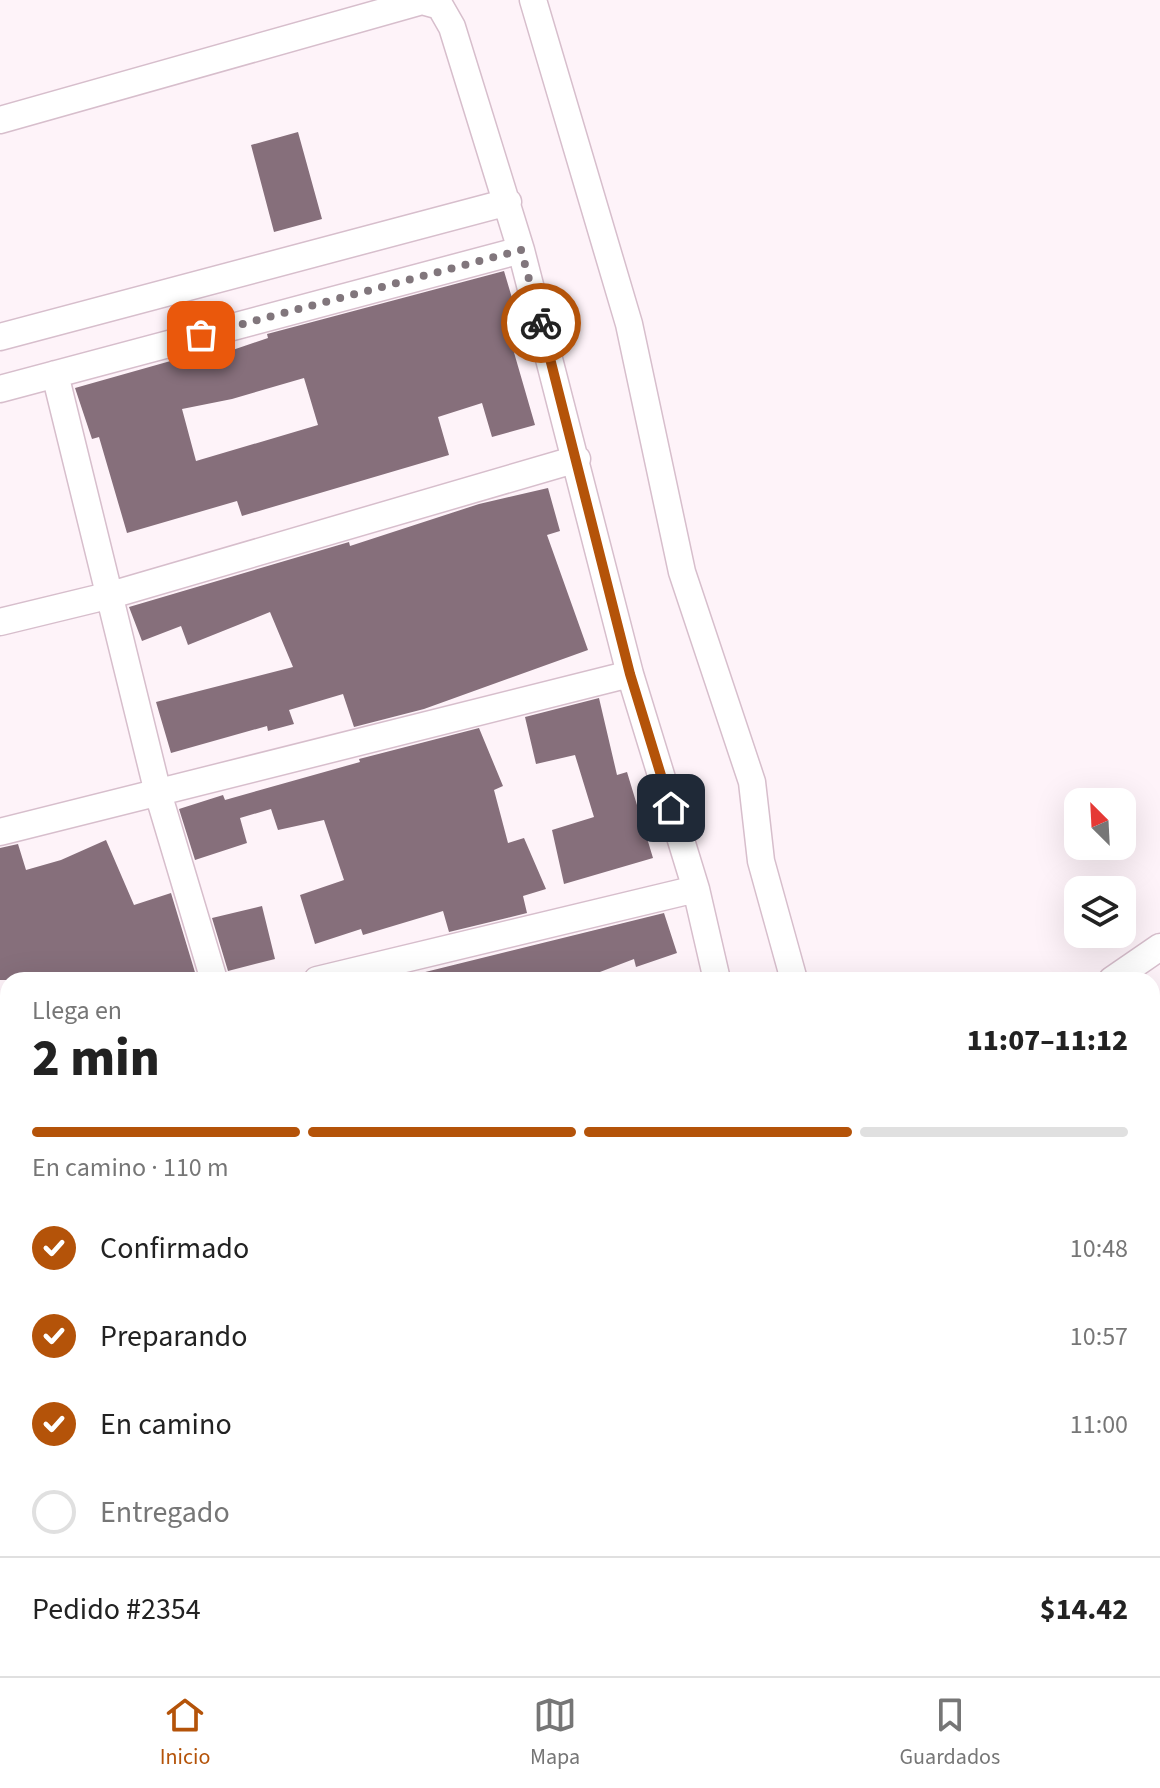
<!DOCTYPE html>
<html lang="es">
<meta charset="utf-8">
<style>
:root{--surface:#fff;--page:#f2f2f2;--text:#222;--muted:#767676;--line:#e0e0e0;--accent:#b45309}
body{margin:0;font-family:"Source Sans 3",sans-serif;background:var(--page);color:var(--text);height:100vh;display:flex;flex-direction:column;font-size:30px;white-space:nowrap}
*{box-sizing:border-box;margin:0}
p{font-size:26px;color:var(--muted)}
.icon{flex:none;width:44px;height:44px;fill:none;stroke:currentColor;stroke-width:2;stroke-linecap:round;stroke-linejoin:round}
.map{position:relative;flex:1;overflow:hidden}
.drawer{position:absolute;left:0px;top:972px;width:1160px;height:704px;display:flex;flex-direction:column;background:var(--surface);border-radius:24px 24px 0 0;box-shadow:0 8px 32px #0002}
.drawer>*{flex:none}
.needle{width:52px;rotate:336deg}
.tools{position:absolute;left:1064px;top:788px;display:grid;gap:16px}
.tools a{display:grid;place-items:center;width:72px;height:72px;border-radius:16px;background:var(--surface);box-shadow:0 8px 32px #0002;font-size:40px}
.pin{position:absolute;display:grid;place-items:center;width:68px;height:68px;color:#fff;margin:-34px;border-radius:16px;box-shadow:0 4px 12px #0006}
.courier{position:absolute;display:grid;place-items:center;width:80px;height:80px;margin:-40px;border:6px solid #b45309;border-radius:50%;background:#fff;color:#222;box-shadow:0 2px 10px #0007}
.overview em{font-style:normal;font-weight:800}
.overview div{display:flex;flex-direction:column-reverse}
.overview{display:flex;align-items:center;justify-content:space-between;height:136px;padding:0 32px}
h1{font-size:52px;font-weight:800;line-height:60px}
.bar{display:grid;grid-template-columns:repeat(4,1fr);gap:12px 8px;align-content:center;height:96px;padding:0 32px}
.bar i{height:10px;border-radius:6px;background:var(--line)}
.bar .on{background:var(--accent)}
.bar p{grid-column:span 4}
.line{display:flex;align-items:center;gap:20px;padding:0 32px;border-top:2px solid var(--line)}
.line div{flex:1}
ol{padding:0 32px;list-style:none}
li{display:flex;align-items:center;gap:24px;height:88px}
li p{margin-inline-start:auto}
li .icon{padding:8px;border-radius:50%;background:var(--accent);color:#fff;stroke-width:4}
li:last-child{color:var(--muted)}
li i{width:44px;height:44px;border:4px solid var(--line);border-radius:50%}
.tab-bar{display:flex;justify-content:space-around;align-items:center;height:112px;border-top:2px solid var(--line);background:var(--surface);font-size:22px;color:var(--muted)}
.tab-bar a{display:grid;justify-items:center;gap:4px}
.tab-bar .on{color:var(--accent)}
.map>svg:first-child{display:block}
</style>
<div class="map">
<svg width="1160" height="1676" viewBox="0 0 1160 1676">
<rect width="100%" height="100%" fill="#fef3f9"/>
<path fill="#866f7b" fill-rule="evenodd" d="M298,132L322,219L274,232L251,145Z
M504,271L526,345L513,349L535,425L492,437L482,403L438,417L449,455L242,516L237,501L127,533L99,437L92,439L75,388L213,349L215,356L268,338L267,334ZM304,378L318,425L196,461L182,409L232,399Z
M548,488L560,531L547,535L588,650L424,709L354,727L343,694L289,710L294,724L268,731L267,726L171,753L156,702L293,667L270,612L188,645L181,626L142,641L129,607L349,542L350,546L479,504Z
M599,698L617,775L627,772L653,858L564,884L552,830L594,817L575,755L536,764L525,717Z
M479,728L503,786L494,790L508,843L524,838L546,889L523,896L527,913L449,932L443,911L363,935L361,929L315,944L300,895L344,880L324,820L278,830L271,809L240,818L247,843L195,860L179,809L223,795L225,800L360,762L359,759Z
M106,840L134,905L171,893L197,979L165,980L162,972L138,980H0V848L18,844L26,870L61,860Z
M262,906L275,959L228,971L212,918Z
M664,913L677,953L636,967L634,959L579,980H393Z"/>
<g fill="none" stroke-linecap="round" stroke-linejoin="round">
<g stroke="#d7becc" stroke-width="29">
<path id="street" d="M533,0L629,324L682,572L752,782L761,861L794,980
M0,120L422,1L440,6L452,27L521,250L630,674L696,889L717,980
M0,337L508,202
M55,374L158,793L214,980
M0,389L521,250
M0,622L111,595L577,459
M0,832L630,674
M317,980L696,889
M1112,980L1160,947
M0,1064L8,1061
M1152,1104L1160,1097
M0,1284L8,1282
M1152,1362L1160,1357
M0,1519L8,1517
M387,1668L389,1676
M638,1668L640,1676
M899,1668L901,1676
M974,1668L976,1676
M266,1676L300,1668"/>
</g>
<use href="#street" stroke="#fff" stroke-width="26"/>
</g>
<g fill="none" stroke-linecap="round" stroke-linejoin="round">
<path stroke="#81767c" stroke-width="8" stroke-dasharray="0 14.4" d="M201,335L521,250L541,323"/>
<path stroke="#b45309" stroke-width="10" d="M541,323L630,674L671,808"/>
</g>
</svg>
<div class="tools">
<a><svg class="needle" viewBox="-14 -14 28 28"><path d="M0-13l5 13h-10z" fill="#e53935"/><path d="M0 13l5-13h-10z" fill="#767676"/></svg></a>
<a><svg class="icon" aria-label="layers" viewBox="0 0 24 24"><path d="M12 4l9 5-9 5-9-5zM3 14l9 5 9-5"/></svg></a>
</div>
<div class="pin" style="left:201px;top:335px;background:#ea580c"><svg class="icon" aria-label="bag" viewBox="0 0 24 24"><path d="M5 8h14l-1 12H6zM9 8a3 3 0 0 1 6 0"/></svg></div>
<div class="pin" style="left:671px;top:808px;background:#1f2937"><svg class="icon" aria-label="home" viewBox="0 0 24 24"><path d="M3 11l9-7 9 7M6 9v11h12V9"/></svg></div>
<div class="courier" style="left:541px;top:323px"><svg class="icon" aria-label="bike" viewBox="0 0 24 24"><circle cx="6" cy="16" r="4"/><circle cx="18" cy="16" r="4"/><path d="M6 16l4-8h5l3 8M10 8l3 8H6M13 5h3"/></svg></div>
<section class="drawer">
<div class="overview"><div><h1>2 min</h1><p>Llega en</p></div><em>11:07–11:12</em></div>
<div class="bar"><i class="on"></i><i class="on"></i><i class="on"></i><i></i><p>En camino · 110 m</p></div>
<ol>
<li><svg class="icon" aria-label="check" viewBox="0 0 24 24"><path d="M5 12l5 5 9-10"/></svg>Confirmado<p>10:48</p></li>
<li><svg class="icon" aria-label="check" viewBox="0 0 24 24"><path d="M5 12l5 5 9-10"/></svg>Preparando<p>10:57</p></li>
<li><svg class="icon" aria-label="check" viewBox="0 0 24 24"><path d="M5 12l5 5 9-10"/></svg>En camino<p>11:00</p></li>
<li><i></i>Entregado</li>
</ol>
<div class="line" style="height:104px"><div>Pedido #2354</div><b>$14.42</b></div>
</section>
</div>
<nav class="tab-bar">
<a class="on"><svg class="icon" aria-label="home" viewBox="0 0 24 24"><path d="M3 11l9-7 9 7M6 9v11h12V9"/></svg>Inicio</a>
<a><svg class="icon" aria-label="map" viewBox="0 0 24 24"><path d="M3 6l6-2 6 2 6-2v14l-6 2-6-2-6 2zM9 4v14M15 6v14"/></svg>Mapa</a>
<a><svg class="icon" aria-label="saved" viewBox="0 0 24 24"><path d="M7 4h10v16l-5-4-5 4z"/></svg>Guardados</a>
</nav>
